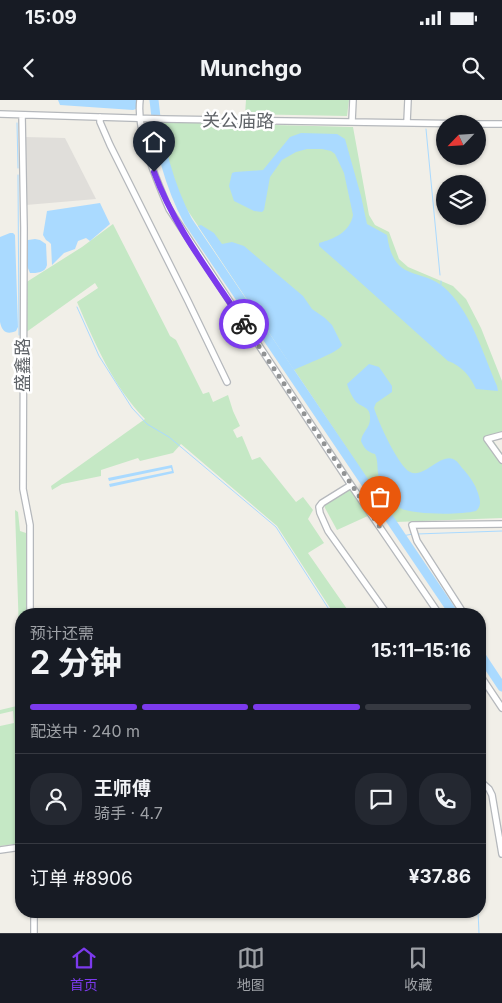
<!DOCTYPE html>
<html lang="zh">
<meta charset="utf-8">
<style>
:root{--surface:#171b24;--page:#242831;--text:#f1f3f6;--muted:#9ea1a6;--line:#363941;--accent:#7c3aed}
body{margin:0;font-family:Inter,"Noto Sans SC",sans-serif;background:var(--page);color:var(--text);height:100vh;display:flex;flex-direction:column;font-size:19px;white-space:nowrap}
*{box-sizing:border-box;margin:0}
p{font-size:16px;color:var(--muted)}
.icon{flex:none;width:28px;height:28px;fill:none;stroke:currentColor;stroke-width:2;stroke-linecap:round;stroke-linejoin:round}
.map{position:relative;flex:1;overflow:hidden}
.details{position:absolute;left:15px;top:508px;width:471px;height:310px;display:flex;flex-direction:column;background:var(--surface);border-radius:20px;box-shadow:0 1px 4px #0004}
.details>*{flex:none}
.needle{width:32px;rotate:245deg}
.buttons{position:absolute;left:436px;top:15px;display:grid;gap:10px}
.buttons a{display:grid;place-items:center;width:50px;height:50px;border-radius:50%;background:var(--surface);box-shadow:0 1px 4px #0004;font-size:25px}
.pin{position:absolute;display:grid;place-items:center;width:42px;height:42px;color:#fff;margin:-51px -21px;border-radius:50% 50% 50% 0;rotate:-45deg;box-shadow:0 0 5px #0007}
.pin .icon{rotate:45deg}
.courier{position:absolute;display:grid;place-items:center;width:50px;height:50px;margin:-25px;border:4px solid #7c3aed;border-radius:50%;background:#fff;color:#222;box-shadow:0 1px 6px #0007}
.head em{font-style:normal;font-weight:700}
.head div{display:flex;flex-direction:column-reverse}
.head{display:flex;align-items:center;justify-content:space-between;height:85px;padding:0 15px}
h1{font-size:32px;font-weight:700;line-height:38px}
.bar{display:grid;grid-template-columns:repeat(4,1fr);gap:8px 5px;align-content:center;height:60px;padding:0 15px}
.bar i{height:6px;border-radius:4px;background:var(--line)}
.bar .active{background:var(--accent)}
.bar p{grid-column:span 4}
.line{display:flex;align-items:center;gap:12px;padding:0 15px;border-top:1px solid var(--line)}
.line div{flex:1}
.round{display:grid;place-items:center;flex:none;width:52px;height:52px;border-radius:20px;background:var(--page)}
.status{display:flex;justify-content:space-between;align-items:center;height:35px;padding:0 25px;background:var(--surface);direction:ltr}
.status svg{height:14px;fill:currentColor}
header{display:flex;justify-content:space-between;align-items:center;height:65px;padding:0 15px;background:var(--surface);font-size:22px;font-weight:700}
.tab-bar{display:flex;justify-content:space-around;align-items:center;height:70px;border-top:1px solid var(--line);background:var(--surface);font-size:14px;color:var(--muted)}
.tab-bar a{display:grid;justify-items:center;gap:2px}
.tab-bar .active{color:var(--accent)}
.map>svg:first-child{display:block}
</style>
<div class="status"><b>15:09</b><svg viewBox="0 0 49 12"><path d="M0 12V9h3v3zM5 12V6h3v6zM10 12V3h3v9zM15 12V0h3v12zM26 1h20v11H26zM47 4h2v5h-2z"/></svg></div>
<header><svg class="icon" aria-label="back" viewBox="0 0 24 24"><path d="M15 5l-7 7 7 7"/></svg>Munchgo<svg class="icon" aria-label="search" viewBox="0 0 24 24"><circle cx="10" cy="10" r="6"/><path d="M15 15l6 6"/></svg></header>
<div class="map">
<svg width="502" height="833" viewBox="0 0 502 833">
<rect width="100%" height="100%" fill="#f1efe8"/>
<path fill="#e0deda" d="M25,37L65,38L96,99L26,105Z"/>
<path fill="#c5e8c5" d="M246,0H349L347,16L245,14Z
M160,22L353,27L369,115L375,125L389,132L399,159L408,167L453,186L466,199L481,228L502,281V333L490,336L502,353V418L396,422L186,108C174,82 160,51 160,22Z
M113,124L166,228L170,236L176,240L203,294L209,292L213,302L228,295L233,311L240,326L233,330L237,338L242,336L252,360L260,357L296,402L303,397L313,410L308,419L324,443L308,453L347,509L341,514H334L277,426L181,344L173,353L140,361L138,358L101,370V376L62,384L52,390L51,386L145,319C113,286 95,244 77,202L98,188L95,183L25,233V183L82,147Z
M351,387L370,415L337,430L325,408L324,404Z
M15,410L18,412L20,431L26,433L27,514H21V594Z
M21,605V743L0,746V626L14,623L13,611L0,614V610Z"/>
<path fill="#aadaff" d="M58,0H137L136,9L133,10L60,5Z
M301,33L337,34L345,39L361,96L367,124L387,135C394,186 423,165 448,191C473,217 483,254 497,286L498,291L476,289C470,276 462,266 448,261L351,174L319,146V143C334,139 350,132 353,115L344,73L335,54L331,51L322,49H307L296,52L282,60L270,77L264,110L262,112L254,111L234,101L229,86L232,73L235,72L263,70L290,37Z
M100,103L110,124L90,141L86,138L78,141L75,149L64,153L52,165L51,144L49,142L46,140L43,135L47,111Z
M201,125L214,133L222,144L232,142L244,146L303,196L312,209L325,218L332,225L342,245C338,253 305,264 294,270L198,126Z
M10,133H13L15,135L18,227L16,231C7,235 2,232 0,222V137Z
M35,139L40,140L46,144L47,165C45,173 37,173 30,173L27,166L28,140Z
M369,264L379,267L392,286V292L376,303L374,308C378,321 398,366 410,372C424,379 439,354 453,359C458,361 460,366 464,370C470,377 475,384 478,393C480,400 482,405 476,411C461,415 413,415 400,408C391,402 384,389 380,380C376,371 379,362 375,354C367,352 364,348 361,341C362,332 370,328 370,319C371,307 363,308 356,302C352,297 349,290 347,284Z
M172,365L174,373L110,387L109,384L172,371L171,368L109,381L108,378Z"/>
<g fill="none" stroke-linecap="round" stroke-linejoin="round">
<path stroke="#aadaff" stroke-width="1" d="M17,23L18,68
M426,29L440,175
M18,75L19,235
M441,185V181
M77,207L99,256L132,308L147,324L169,337L276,427L332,514
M417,434L502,431
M402,436L413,434
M478,811L479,833"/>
<path stroke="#aadaff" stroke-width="9" d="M154,0C158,43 168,83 188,121L454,514
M480,554L502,587"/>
<g stroke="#b5b8bc" stroke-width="8">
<path id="street" d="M140,0C136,32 156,79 169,109L351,385L439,514
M0,14L163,19L477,24
M22,15L24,128L23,389L30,425V514
M100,17V22L110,45L188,201L227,282
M352,21L353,0
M407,22L408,0
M478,24H502
M502,335L487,339L502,360
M351,385L322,403L319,407L320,413L328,431L387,514
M464,514L417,441L412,425L502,424
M480,575L502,608
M480,681L489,689L492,695L502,754
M0,750L21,747
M34,811V833"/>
</g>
<use href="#street" stroke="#fff" stroke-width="5.5"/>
</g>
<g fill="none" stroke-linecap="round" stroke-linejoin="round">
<path stroke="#929495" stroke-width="5" stroke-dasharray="0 9" d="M244,224L380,427"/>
<path stroke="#7c3aed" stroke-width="6" d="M154,72C174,127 212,175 244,224"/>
</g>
<g text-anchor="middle" stroke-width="5" stroke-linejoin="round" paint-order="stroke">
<g font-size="18" fill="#5f6368" stroke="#fff">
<text transform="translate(238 21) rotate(1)" y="6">关公庙路</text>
<text transform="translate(23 265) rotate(-90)" y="6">盛鑫路</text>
</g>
</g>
</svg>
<div class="buttons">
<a><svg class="needle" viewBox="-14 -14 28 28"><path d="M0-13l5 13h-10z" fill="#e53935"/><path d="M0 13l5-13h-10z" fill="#9ea1a6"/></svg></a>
<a><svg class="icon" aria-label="layers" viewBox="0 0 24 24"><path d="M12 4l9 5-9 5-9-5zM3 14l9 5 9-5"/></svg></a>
</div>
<div class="pin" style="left:380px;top:427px;background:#ea580c"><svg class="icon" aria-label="bag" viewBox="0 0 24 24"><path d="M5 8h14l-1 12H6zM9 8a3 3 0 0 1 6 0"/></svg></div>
<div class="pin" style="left:154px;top:72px;background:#1f2937"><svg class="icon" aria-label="home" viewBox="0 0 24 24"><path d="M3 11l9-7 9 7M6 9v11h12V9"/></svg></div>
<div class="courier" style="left:244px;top:224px"><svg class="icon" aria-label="bike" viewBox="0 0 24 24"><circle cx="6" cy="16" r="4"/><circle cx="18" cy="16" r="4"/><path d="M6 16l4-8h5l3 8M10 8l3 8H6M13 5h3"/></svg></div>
<section class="details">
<div class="head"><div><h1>2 分钟</h1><p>预计还需</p></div><em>15:11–15:16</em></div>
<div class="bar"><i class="active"></i><i class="active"></i><i class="active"></i><i></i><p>配送中 · 240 m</p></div>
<div class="line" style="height:90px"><a class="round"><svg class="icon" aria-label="person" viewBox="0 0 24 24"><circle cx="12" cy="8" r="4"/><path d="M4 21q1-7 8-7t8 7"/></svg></a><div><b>王师傅</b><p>骑手 · 4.7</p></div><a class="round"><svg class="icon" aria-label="chat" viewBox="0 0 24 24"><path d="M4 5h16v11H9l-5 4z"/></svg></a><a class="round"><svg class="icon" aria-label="phone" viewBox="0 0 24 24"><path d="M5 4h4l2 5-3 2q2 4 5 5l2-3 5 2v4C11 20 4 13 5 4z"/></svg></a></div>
<div class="line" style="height:65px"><div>订单 #8906</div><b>¥37.86</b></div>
</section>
</div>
<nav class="tab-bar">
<a class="active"><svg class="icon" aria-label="home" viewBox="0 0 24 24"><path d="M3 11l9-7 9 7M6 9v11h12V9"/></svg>首页</a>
<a><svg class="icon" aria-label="map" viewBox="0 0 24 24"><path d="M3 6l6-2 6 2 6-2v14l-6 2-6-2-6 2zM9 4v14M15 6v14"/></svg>地图</a>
<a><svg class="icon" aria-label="saved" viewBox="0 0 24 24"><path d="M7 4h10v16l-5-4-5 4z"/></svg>收藏</a>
</nav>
